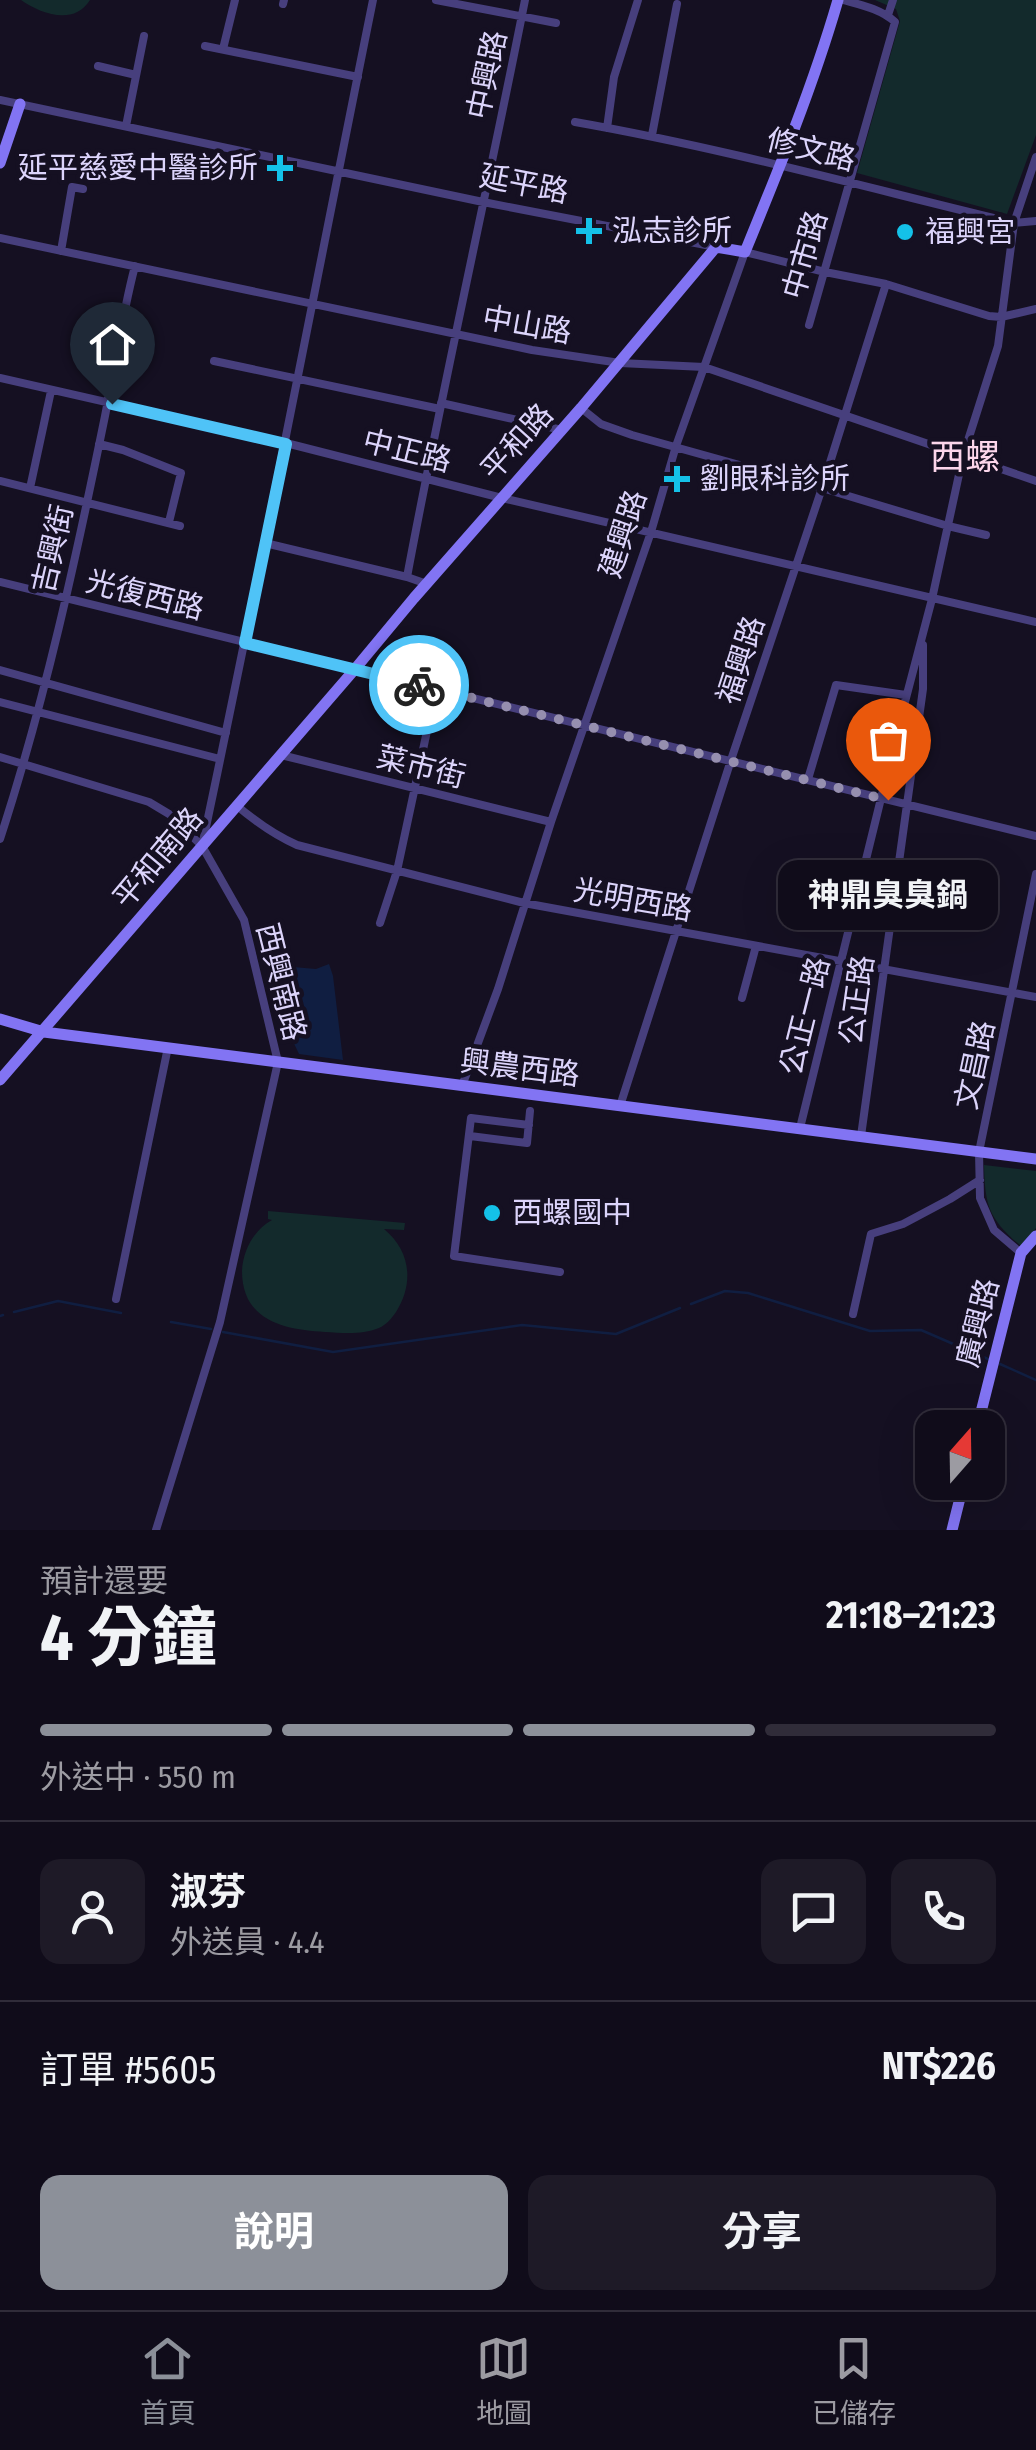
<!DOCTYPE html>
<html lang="zh-TW">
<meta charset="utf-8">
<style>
:root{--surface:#100c1a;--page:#1e1a27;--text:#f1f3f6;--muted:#9c9ba2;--line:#302c39;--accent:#8c9099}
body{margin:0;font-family:"Fira Sans Condensed","Noto Sans TC",sans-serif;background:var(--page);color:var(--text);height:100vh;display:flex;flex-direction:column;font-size:38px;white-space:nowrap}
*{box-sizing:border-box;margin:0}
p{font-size:32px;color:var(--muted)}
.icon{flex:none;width:55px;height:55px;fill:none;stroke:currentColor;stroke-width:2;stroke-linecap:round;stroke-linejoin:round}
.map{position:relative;height:1530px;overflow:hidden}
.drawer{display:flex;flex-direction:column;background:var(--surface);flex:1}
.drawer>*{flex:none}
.needle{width:65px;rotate:20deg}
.controls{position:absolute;left:915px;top:1410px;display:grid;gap:20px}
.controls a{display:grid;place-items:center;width:90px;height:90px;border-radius:20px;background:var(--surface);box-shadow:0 10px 40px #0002,0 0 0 2px var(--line);font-size:50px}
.pin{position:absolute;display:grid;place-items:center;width:85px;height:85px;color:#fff;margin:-102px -42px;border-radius:50% 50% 50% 0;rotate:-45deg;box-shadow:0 0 10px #0007}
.pin .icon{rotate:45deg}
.courier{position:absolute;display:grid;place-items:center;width:100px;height:100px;margin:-50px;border:8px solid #4fc3f7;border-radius:50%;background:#fff;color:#222;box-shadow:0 2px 12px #0007}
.bubble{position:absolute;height:70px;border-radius:20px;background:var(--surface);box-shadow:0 10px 40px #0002,0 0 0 2px var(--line);font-size:32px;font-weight:700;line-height:70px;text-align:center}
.overview em{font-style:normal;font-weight:700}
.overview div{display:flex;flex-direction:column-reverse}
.overview{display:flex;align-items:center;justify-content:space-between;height:170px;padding:0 40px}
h1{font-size:65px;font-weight:700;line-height:75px}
.bar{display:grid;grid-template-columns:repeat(4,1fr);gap:15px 10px;align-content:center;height:120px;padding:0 40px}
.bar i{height:12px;border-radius:8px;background:var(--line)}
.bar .on{background:var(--accent)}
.bar p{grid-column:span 4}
.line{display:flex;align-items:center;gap:25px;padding:0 40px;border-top:2px solid var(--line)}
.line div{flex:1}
.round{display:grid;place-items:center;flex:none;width:105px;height:105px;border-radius:20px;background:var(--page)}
.action{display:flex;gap:20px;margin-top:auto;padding:20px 40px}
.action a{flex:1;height:115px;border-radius:20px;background:var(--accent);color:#fff;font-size:40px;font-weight:700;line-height:115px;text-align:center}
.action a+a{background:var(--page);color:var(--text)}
.dock{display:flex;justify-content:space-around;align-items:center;height:140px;border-top:2px solid var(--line);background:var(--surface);font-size:28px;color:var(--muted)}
.dock a{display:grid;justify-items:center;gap:5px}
.dock .on{color:var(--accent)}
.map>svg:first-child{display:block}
</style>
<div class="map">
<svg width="1036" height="1530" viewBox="0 0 1036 1530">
<rect width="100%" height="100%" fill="#151022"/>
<path fill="#132a2c" d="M21,0H90C74,26 41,14 21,0Z
M875,0H1036V135L1007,214L857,173L900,21L896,9Z
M984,1165L1036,1171V1228L1022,1247C989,1219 985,1207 984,1165Z
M268,1211L405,1223L404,1230L384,1229C411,1251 414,1284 396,1312C392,1318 386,1325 379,1328C362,1335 343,1333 325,1332C285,1330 242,1321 242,1271C243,1250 254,1230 272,1220L268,1219Z"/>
<path fill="#101e41" d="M329,964L333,976L343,1060L299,1054L288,1031L300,1009L291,973L293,967L316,969Z"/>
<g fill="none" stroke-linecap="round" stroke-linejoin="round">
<path stroke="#101e41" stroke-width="2.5" d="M691,1304L725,1291L748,1293L870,1331L921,1330L988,1359
M14,1312L58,1301L121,1313
M0,1316L3,1315
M171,1322L211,1329
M223,1332L333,1352L522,1325L616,1334L680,1308
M1000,1364L1036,1380"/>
<path stroke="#473f7d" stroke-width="8" d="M436,0L556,23
M283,4L284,0
M888,15L893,0
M205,46L358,77
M223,49L235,0
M98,66L136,75
M0,100L483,202L716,247
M575,122C723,148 868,188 1014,223L1036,221
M126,126L144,36
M607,128L614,77L638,0
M652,135L677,4
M0,238L532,350L620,363L704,367L1036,481
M61,251L72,187L83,189
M809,325L895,22C881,9 861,5 843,0
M214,361L440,409
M0,378L286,443L502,498L1036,622
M441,403L562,430
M581,408L601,424L632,435L822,488L948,526L986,535
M99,444L123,450L181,473L169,522
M0,481L180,526
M30,488L51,391
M265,543L407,577L427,584
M407,577C443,384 487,193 525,0
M0,582L1036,836
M0,670L226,733
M0,702L220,759
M281,755L551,822
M0,757L149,802L169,814L202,846
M808,779L836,685L906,695
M236,805C256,822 274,835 297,845L524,903L1036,997
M0,839C45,701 76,558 105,416C115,366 122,315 135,266
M380,923L397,871L436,689
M742,998L756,946
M462,1086L498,989L551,822L651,532L676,446L745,252L825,272L886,284L989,316L1001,317L1036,309
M620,1106L731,760L822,488L886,284
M529,1125L471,1118L454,1256L560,1272
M800,1128L901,717L932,599L963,456L998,346L1014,223L1036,157
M470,1136L527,1143L530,1111
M861,1136L923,689V645
M1021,1253L994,1230L980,1198L979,1152L1036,874
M116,1299L168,1047
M853,1314L871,1234L903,1224L950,1199L980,1180
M156,1530L220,1322L278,1062L244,920L202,846C262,564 316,282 373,0"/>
<path stroke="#8274f3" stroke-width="11" d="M0,163L20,104
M0,1019L44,1032L1036,1159
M0,1080L355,669L414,598L581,408L716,247L745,252C779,169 813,86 838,0
M977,1428L1021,1253L1036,1236
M952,1530L964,1482"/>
</g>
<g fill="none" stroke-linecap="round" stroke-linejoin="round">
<path stroke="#968faf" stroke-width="10" stroke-dasharray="0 18" d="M419,685L888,800"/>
<path stroke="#4fc3f7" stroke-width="12" d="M112,404L286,444L245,643L419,685"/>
</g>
<g fill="#14c1e8" stroke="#151022" stroke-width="4">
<path d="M275 153h10v10h10v10h-10v10h-10v-10h-10v-10h10z"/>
<path d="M584 216h10v10h10v10h-10v10h-10v-10h-10v-10h10z"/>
<circle cx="905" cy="232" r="10"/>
<path d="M672 464h10v10h10v10h-10v10h-10v-10h-10v-10h10z"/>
<circle cx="492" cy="1213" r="10"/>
</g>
<g text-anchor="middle" stroke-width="9" stroke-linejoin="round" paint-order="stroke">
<g font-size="30" fill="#dcd4fb" stroke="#151022">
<text transform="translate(487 75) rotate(-78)" y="10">中興路</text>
<text transform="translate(811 150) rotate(14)" y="10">修文路</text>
<text transform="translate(524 184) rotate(11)" y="10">延平路</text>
<text transform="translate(805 255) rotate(-74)" y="10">中市路</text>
<text transform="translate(527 325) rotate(10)" y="10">中山路</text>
<text transform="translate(517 442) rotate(-48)" y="10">平和路</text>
<text transform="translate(407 451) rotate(14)" y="10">中正路</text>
<text transform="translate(623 534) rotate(-72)" y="10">建興路</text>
<text transform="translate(53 549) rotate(-77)" y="10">吉興街</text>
<text transform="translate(145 595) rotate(14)" y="10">光復西路</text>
<text transform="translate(741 660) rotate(-72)" y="10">福興路</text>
<text transform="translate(421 767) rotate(14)" y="10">菜市街</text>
<text transform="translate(158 858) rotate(-50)" y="10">平和南路</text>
<text transform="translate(633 900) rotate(10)" y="10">光明西路</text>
<text transform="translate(281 982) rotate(76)" y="10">西興南路</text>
<text transform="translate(857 1000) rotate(-82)" y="10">公正路</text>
<text transform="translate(805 1016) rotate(-76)" y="10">公正一路</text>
<text transform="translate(975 1065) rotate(-78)" y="10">文昌路</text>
<text transform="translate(520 1068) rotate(7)" y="10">興農西路</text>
<text transform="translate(978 1323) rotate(-76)" y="10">廣興路</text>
</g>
<g font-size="30" fill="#dcd4fb" stroke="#151022" text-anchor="start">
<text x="258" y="178" text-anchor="end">延平慈愛中醫診所</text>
<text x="612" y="241">泓志診所</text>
<text x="925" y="242">福興宮</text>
<text x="700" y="489">劉眼科診所</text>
<text x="512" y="1223">西螺國中</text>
</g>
<g font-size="35" fill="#fcd6eb" stroke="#151022">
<text x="965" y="469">西螺</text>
</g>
</g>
</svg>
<div class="controls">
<a><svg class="needle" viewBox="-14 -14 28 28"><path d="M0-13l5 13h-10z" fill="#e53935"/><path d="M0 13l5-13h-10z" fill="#9c9ba2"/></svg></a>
</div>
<div class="pin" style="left:888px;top:800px;background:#ea580c"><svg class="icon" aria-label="bag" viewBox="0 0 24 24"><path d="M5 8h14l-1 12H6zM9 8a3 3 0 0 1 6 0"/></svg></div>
<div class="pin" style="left:112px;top:404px;background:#1f2937"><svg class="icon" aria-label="home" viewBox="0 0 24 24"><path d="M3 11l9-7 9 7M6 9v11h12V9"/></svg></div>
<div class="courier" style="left:419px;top:685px"><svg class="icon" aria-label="bike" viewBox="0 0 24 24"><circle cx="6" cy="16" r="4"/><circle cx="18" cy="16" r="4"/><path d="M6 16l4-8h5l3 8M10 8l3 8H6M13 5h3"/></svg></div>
<div class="bubble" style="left:778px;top:860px;width:220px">神鼎臭臭鍋</div>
</div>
<section class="drawer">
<div class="overview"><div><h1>4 分鐘</h1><p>預計還要</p></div><em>21:18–21:23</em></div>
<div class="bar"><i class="on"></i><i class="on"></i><i class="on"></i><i></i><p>外送中 · 550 m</p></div>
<div class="line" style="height:180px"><a class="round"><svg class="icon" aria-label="person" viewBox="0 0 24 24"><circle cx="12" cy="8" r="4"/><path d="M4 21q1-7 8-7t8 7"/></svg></a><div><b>淑芬</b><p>外送員 · 4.4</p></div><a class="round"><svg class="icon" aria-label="chat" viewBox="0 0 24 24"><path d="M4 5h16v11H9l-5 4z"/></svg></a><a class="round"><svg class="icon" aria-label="phone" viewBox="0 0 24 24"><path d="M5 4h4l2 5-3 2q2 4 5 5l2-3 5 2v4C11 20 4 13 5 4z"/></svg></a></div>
<div class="line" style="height:130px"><div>訂單 #5605</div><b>NT$226</b></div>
<div class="action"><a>說明</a><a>分享</a></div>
</section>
<nav class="dock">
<a class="on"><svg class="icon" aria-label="home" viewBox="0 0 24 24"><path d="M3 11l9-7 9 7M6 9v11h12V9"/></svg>首頁</a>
<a><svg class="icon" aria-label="map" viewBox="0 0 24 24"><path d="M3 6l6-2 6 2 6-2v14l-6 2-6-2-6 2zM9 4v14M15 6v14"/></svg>地圖</a>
<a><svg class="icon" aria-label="saved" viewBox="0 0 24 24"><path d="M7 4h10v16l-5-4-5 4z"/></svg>已儲存</a>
</nav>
